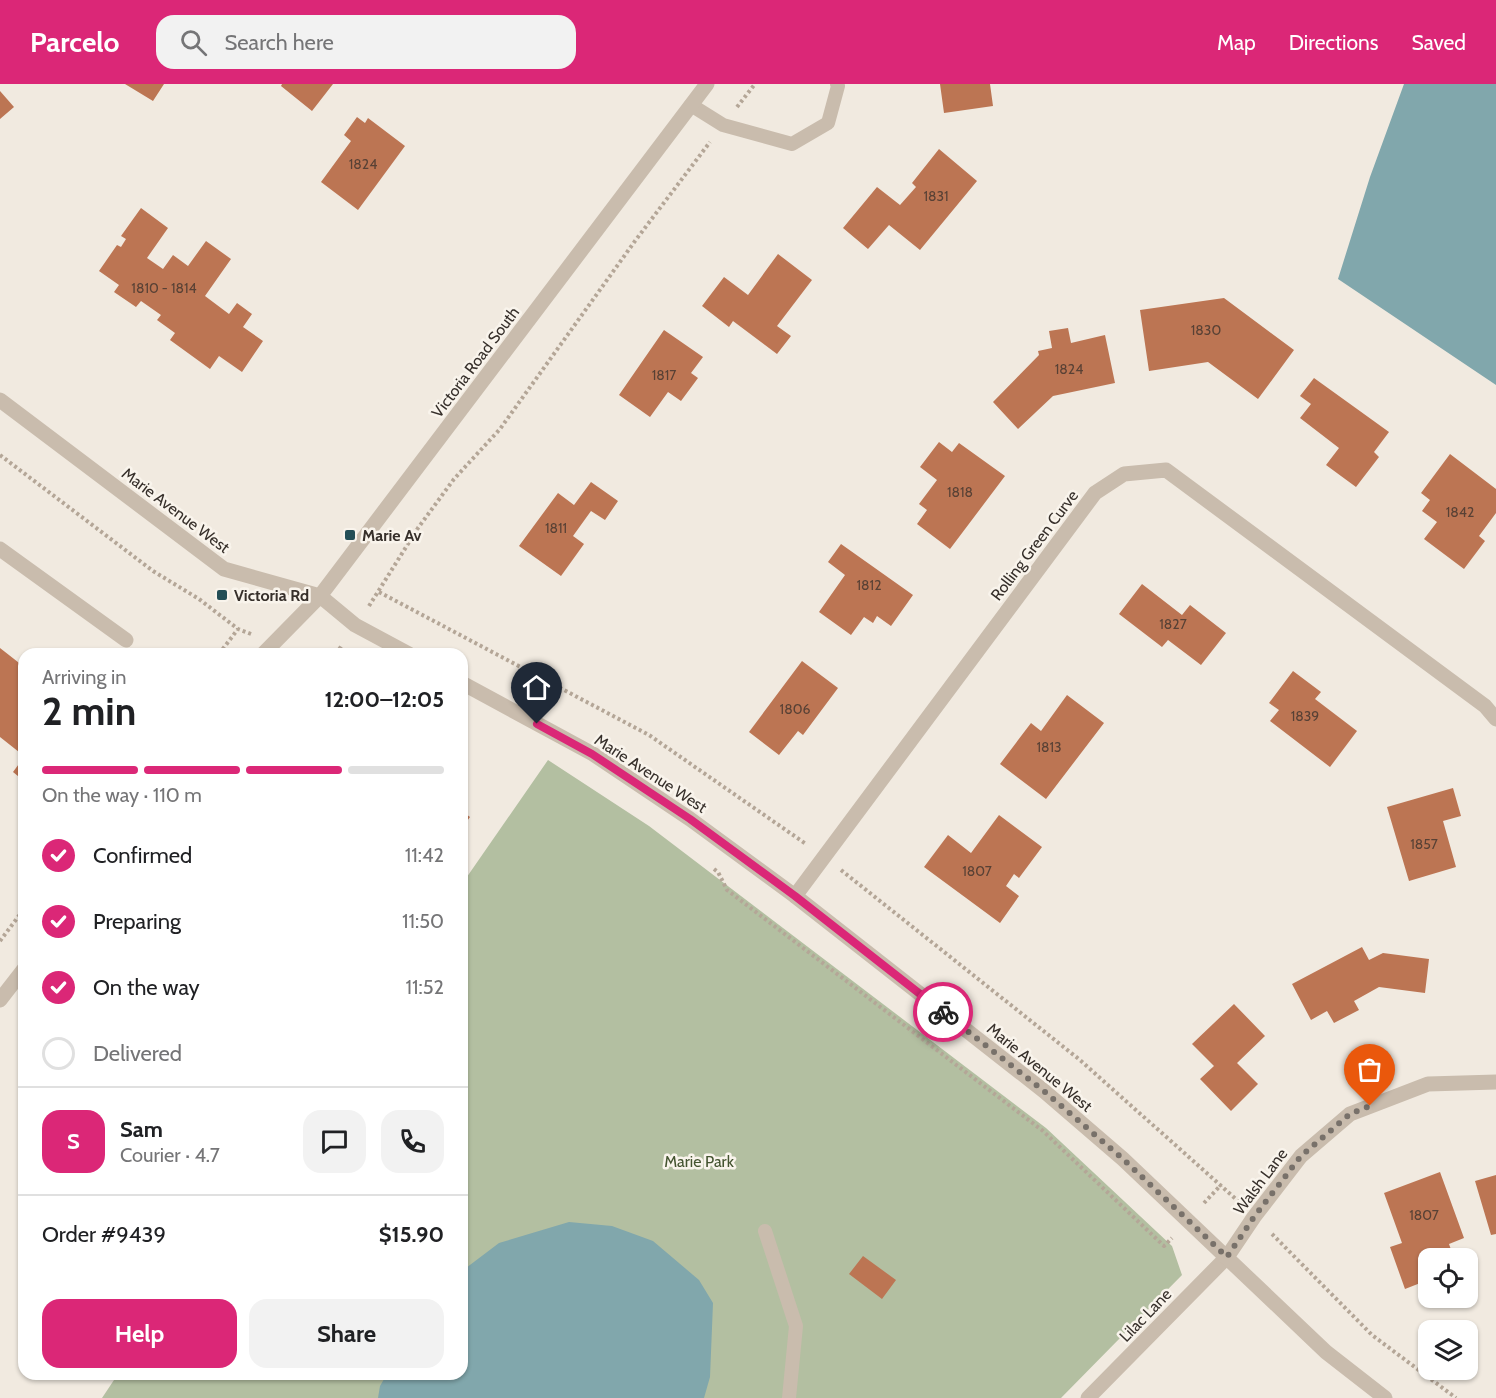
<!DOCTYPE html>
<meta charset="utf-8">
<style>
:root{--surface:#fff;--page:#f2f2f2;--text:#202124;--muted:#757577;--line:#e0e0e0;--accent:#db2777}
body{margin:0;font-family:Cabin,sans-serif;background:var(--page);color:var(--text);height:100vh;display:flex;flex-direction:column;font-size:22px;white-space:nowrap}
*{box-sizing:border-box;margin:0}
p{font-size:20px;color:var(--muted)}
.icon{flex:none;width:33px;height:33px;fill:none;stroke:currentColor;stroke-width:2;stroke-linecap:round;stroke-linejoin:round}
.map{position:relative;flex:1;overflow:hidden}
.drawer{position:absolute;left:18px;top:564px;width:450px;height:732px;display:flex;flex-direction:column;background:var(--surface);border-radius:18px;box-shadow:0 2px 4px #0004}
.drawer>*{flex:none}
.controls{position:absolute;left:1418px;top:1164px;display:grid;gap:12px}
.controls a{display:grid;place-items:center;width:60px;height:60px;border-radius:12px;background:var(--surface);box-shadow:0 2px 4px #0004;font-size:30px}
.pin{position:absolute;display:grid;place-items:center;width:51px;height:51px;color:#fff;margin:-62px -26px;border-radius:50% 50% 50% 0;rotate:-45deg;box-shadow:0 0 6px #0007}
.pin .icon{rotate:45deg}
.courier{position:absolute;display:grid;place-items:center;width:60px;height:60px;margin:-30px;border:4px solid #db2777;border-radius:50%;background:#fff;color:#222;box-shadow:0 2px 8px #0007}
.head em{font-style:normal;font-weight:700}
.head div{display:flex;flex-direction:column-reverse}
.head{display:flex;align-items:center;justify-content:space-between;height:102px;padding:0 24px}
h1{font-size:39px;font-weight:700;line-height:45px}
.bar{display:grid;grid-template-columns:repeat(4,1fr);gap:9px 6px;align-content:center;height:72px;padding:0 24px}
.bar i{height:8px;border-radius:4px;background:var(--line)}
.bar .active{background:var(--accent)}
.bar p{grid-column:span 4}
.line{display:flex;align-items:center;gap:15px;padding:0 24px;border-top:2px solid var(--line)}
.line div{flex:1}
.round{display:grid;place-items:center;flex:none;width:63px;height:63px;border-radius:18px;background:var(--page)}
ol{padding:0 24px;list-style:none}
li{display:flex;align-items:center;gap:18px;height:66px}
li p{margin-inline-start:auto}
li .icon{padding:6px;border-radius:50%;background:var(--accent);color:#fff;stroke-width:4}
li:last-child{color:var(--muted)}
li i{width:33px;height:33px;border:3px solid var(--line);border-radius:50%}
.primary-button{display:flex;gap:12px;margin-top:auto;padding:12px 24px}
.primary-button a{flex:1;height:69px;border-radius:18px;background:var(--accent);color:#fff;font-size:24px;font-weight:700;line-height:69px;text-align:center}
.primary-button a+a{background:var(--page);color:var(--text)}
header{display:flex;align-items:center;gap:36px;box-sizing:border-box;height:84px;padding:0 30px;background:var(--accent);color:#fff}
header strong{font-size:28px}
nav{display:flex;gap:33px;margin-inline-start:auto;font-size:21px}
.search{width:420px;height:54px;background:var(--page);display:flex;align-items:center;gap:15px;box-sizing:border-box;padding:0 21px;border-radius:18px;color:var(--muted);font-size:22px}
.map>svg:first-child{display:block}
</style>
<header>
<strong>Parcelo</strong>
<div class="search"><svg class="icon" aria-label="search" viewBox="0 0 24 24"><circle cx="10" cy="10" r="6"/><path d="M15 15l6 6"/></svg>Search here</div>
<nav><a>Map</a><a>Directions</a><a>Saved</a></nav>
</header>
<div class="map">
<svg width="1496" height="1314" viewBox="0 0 1496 1314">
<rect width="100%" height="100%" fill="#f1eae0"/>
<path fill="#b3bfa1" d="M548,676L649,742L1046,1044L1172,1162L1182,1191L1061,1314H102L118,1290H462V800Z"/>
<path fill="#81a7ac" d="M1404,0H1496V301L1338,195L1370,93Z
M569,1138L612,1142L653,1157L699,1196L713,1219L710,1293L704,1314H378L380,1302L387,1290H462V1187L499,1159Z"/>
<path fill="#bc7553" d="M125,0H164L153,17Z
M282,0H333L312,27L281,2Z
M940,0H990L993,22L944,29Z
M0,7L14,23L0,35Z
M357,33L365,39L368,34L405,62L358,126L321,98L351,57L344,51Z
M939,65L977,97L920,166L889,141L868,165L843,144L877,103L900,121L916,103L912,99Z
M141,124L168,144L147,174L163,185L173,171L188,182L206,157L231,175L205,212L229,230L237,219L252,230L243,243L263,257L242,288L219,272L210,285L170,256L175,249L157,236L161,231L141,217L136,223L114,208L119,201L99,187L117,161L121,163L126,155L121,152Z
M778,170L812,196L777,242L791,252L777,270L733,237L729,243L702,222L724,193L748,211Z
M1224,214L1294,266L1258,315L1208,278L1149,287L1140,226Z
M1068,244L1071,259L1105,251L1115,299L1053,312L1018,345L993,318L1039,271L1038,267L1052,264L1049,247Z
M664,246L703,273L691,289L698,294L681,317L668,308L650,333L619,311Z
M1314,294L1389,348L1374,368L1379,373L1356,403L1326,381L1339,364L1300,334L1311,320L1300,312Z
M939,358L952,368L959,359L1005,392L950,465L917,440L927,426L919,420L937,396L920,383Z
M1450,370L1496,405V429L1479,452L1485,457L1464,485L1424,455L1437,438L1422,427L1430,416L1421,409Z
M591,398L618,417L605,436L591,427L573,452L584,460L561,492L519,462L558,409L574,421Z
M841,460L913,511L891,542L877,532L873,539L864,533L851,551L819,528L845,491L828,478Z
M1142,500L1182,531L1190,521L1226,549L1201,581L1168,556L1162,563L1119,530Z
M0,564L23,582L19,586L24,590V672L0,653Z
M802,577L838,604L803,651L798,647L779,671L749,648Z
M1293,587L1321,608L1315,615L1357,647L1330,683L1270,637L1279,626L1269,619Z
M1067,611L1104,639L1046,715L1000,680L1031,639L1041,647Z
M24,673V697L13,688Z
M1453,704L1461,732L1443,737L1456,783L1409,797L1387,723Z
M462,727L470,733L462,744Z
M999,731L1042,763L1019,794L1014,790L1006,802L1019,812L1000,839L924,783L948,751L971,769Z
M1362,863L1369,876L1383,869L1429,875L1425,909L1379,903L1354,917L1359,926L1334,939L1327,927L1311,936L1292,900Z
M1234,920L1265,952L1237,979L1258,1000L1231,1027L1200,995L1214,982L1192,960Z
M1440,1088L1464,1154L1449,1160L1454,1174H1428V1196L1405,1205L1390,1163L1402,1159L1384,1109Z
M1496,1091V1150L1491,1151L1475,1097Z
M863,1172L896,1196L882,1215L849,1190Z"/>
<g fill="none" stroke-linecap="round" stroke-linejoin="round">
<path stroke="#b4a697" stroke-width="4" stroke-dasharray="3 3" stroke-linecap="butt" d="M737,23L755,0
M0,371L153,487L199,515L238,545L251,550
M379,508L649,651L806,760
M369,522L418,444L454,395L500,345L635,157L710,58
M219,570L238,545
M336,570L342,561
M714,785L718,788L727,806L1043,1047L1164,1162L1172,1154
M841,786L1080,976L1238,1117
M0,857L24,825
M1204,1119L1221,1101
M1272,1150L1372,1251L1456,1314"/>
<path stroke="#c9bcad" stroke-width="14" d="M691,21L723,41L792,60L828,39L838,2L837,0
M765,1147L796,1242L789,1314"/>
<path stroke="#c9bcad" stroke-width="15" d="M0,465L126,556
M795,812L1095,409L1124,390L1166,386L1485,622L1496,635
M1088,1314L1227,1173L1254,1133L1301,1072L1350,1030L1428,1000L1496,998"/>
<path stroke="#c9bcad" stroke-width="15" d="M0,316L224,485L320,512L355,541L409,570
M263,570L320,512L707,0
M462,599L593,670L690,735L795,812L1044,1007L1123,1075L1326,1268L1385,1314
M0,916L24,885"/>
</g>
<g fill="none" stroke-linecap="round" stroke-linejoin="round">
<path stroke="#78716a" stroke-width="6" stroke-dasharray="0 10.8" d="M943,928L1044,1007L1123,1075L1227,1173L1254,1133L1301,1072L1350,1030L1370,1022"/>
<path stroke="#db2777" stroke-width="8" d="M537,640L592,670L690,735L795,812L943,928"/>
</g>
<g fill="#234e56" stroke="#f9f4ec" stroke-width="2">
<rect x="344" y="445" width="12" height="12" rx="3"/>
<rect x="216" y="505" width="12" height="12" rx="3"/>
</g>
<g text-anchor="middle" stroke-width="5" stroke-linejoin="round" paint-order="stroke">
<g font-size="14" fill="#584135">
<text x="363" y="85">1824</text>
<text x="936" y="117">1831</text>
<text x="164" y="209">1810 - 1814</text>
<text x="1206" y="251">1830</text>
<text x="1069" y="290">1824</text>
<text x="664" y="296">1817</text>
<text x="960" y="413">1818</text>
<text x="1460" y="433">1842</text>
<text x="556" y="449">1811</text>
<text x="869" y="506">1812</text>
<text x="1173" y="545">1827</text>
<text x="795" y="630">1806</text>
<text x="1305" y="637">1839</text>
<text x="1049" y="668">1813</text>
<text x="1424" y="765">1857</text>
<text x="977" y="792">1807</text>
<text x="1424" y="1136">1807</text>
</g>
<g font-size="16" fill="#37302b" stroke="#f9f4ec">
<text transform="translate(475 278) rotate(-53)" y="6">Victoria Road South</text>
<text transform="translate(176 426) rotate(37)" y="6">Marie Avenue West</text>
<text transform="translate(1034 461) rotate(-53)" y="6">Rolling Green Curve</text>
<text transform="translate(651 689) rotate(33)" y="6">Marie Avenue West</text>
<text transform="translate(1040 983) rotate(39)" y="6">Marie Avenue West</text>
<text transform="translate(1260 1097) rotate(-53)" y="6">Walsh Lane</text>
<text transform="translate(1145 1231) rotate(-46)" y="6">Lilac Lane</text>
</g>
<g font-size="16" font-weight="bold" fill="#37302b" stroke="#f9f4ec" text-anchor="start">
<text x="362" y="457">Marie Av</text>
<text x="234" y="517">Victoria Rd</text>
</g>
<g font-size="16" fill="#445430" stroke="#f9f4ec">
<text x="699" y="1083">Marie Park</text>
</g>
</g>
</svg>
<div class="controls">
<a><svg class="icon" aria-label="locate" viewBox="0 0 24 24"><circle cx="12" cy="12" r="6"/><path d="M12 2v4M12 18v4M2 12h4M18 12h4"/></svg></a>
<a><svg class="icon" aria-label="layers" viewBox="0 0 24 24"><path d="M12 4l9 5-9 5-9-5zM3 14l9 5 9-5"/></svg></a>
</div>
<div class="pin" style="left:1370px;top:1022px;background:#ea580c"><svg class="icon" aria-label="bag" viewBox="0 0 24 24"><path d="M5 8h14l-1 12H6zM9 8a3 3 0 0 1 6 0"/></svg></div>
<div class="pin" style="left:537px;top:640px;background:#1f2937"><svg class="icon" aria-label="home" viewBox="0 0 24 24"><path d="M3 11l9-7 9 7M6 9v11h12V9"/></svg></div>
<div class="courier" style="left:943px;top:928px"><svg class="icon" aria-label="bike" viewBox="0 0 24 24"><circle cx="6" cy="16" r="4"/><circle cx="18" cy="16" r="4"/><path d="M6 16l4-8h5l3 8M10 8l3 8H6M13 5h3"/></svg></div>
<section class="drawer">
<div class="head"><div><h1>2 min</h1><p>Arriving in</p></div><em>12:00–12:05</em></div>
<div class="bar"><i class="active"></i><i class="active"></i><i class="active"></i><i></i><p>On the way · 110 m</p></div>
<ol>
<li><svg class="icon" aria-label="check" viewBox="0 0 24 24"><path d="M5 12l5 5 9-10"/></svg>Confirmed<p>11:42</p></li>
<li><svg class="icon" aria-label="check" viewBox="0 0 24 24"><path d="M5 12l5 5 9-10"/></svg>Preparing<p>11:50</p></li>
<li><svg class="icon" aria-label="check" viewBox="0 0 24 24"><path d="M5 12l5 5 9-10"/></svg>On the way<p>11:52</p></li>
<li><i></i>Delivered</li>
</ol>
<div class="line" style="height:108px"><b class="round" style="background:var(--accent);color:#fff">S</b><div><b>Sam</b><p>Courier · 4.7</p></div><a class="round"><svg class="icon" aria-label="chat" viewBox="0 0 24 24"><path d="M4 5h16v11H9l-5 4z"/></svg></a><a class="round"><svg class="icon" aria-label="phone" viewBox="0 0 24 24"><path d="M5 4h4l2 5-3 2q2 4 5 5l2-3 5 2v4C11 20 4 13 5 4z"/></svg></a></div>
<div class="line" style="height:78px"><div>Order #9439</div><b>$15.90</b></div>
<div class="primary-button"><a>Help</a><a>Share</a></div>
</section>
</div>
